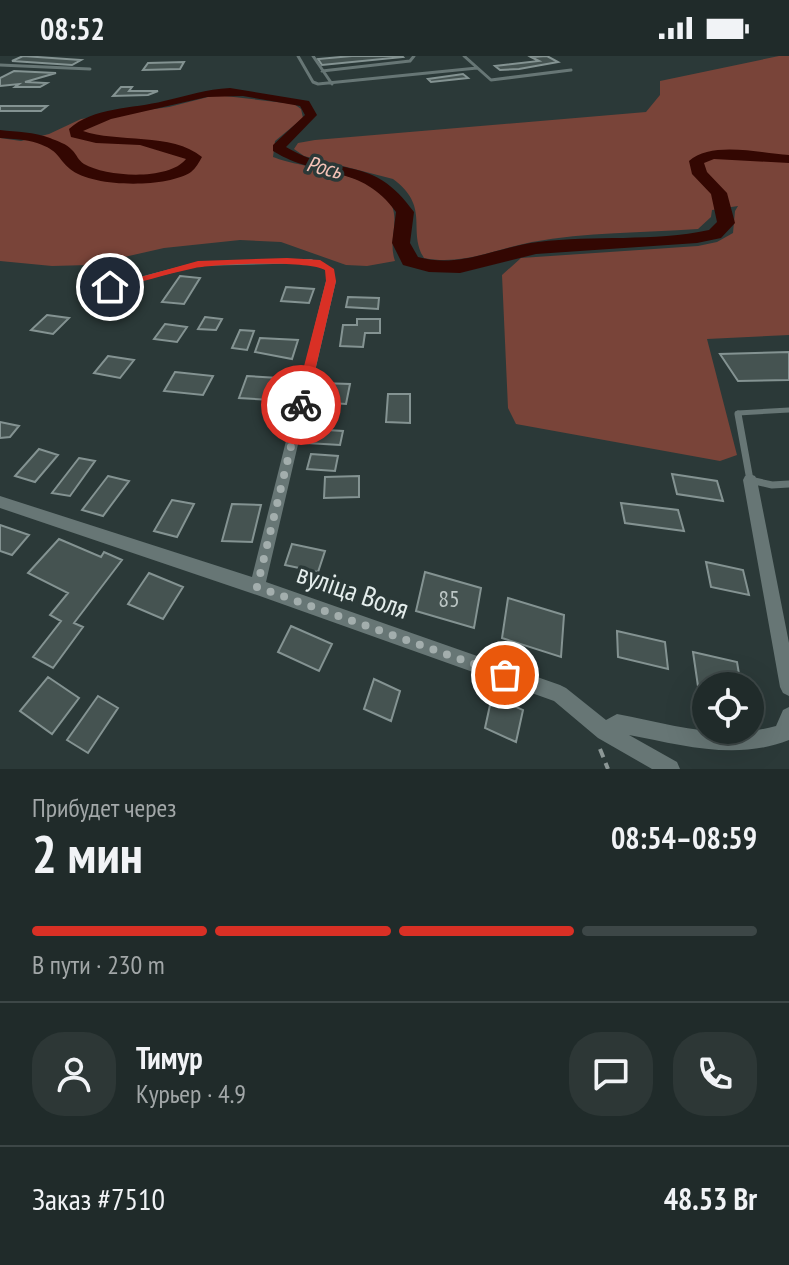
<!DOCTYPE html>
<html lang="ru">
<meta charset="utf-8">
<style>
:root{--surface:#202b2a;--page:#2d3736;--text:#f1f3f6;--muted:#a2a7a8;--line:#3d4747;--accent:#d93025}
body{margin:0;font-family:"PT Sans Narrow",sans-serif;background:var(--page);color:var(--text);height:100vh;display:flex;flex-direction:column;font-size:30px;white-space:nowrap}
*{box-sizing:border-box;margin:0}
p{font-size:26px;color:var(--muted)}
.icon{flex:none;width:44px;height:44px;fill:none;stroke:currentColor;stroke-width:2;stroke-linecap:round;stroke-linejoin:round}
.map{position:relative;height:713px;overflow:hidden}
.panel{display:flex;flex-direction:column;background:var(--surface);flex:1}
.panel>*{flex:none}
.fabs{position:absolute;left:692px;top:616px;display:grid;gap:16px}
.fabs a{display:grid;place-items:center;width:72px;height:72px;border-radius:50%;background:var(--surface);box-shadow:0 8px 32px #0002,0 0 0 2px var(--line);font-size:40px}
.pin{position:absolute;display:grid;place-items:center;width:68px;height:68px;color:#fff;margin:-34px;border:4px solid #fff;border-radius:50%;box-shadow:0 2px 8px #0007}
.courier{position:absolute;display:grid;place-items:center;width:80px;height:80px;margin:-40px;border:6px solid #d93025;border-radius:50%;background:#fff;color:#222;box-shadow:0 2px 10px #0007}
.overview em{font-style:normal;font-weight:800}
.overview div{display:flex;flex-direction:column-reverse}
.overview{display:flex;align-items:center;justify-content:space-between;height:136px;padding:0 32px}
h1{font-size:52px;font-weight:800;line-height:60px}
.bar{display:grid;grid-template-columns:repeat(4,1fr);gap:12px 8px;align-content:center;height:96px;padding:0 32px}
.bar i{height:10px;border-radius:6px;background:var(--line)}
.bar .active{background:var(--accent)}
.bar p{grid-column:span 4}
.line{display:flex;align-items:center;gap:20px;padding:0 32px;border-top:2px solid var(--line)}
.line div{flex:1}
.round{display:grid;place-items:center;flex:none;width:84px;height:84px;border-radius:32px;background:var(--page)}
.status{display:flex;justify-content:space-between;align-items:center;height:56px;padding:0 40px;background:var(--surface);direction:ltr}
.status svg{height:22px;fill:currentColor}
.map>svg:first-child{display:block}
</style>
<div class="status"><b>08:52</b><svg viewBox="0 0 49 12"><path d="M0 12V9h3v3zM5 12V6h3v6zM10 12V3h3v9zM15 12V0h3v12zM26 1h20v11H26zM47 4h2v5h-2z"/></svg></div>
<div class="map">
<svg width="789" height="713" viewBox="0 0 789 713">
<rect width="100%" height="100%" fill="#2b3938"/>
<path fill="#794439" d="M779,0H789V279L707,283L737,399L720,405L516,368L508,352L502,219L521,202L698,190L717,186L733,177L735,155L738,150L712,154L711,161L698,173C643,177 586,176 532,186C495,193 462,210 424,202C407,174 431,151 393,123L304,100L294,93L298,87L315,84L646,56L660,39V25Z
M216,39L294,48L301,53L303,62L275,85L273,101C303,113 379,117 392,150C399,168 388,185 395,205L367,210L346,209L281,186L240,184L164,192L89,209L52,210L0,205V82L21,85L49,78L81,63L169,51Z"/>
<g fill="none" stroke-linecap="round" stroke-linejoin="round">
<path fill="#330702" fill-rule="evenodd" d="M230,32L309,45L317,59L286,91C339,123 371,96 414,156L410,187L418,201C460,213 496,191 538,186C594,179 654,186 709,174L717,166L711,138L692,118L689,105C711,85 760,97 789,99V107L714,103L704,107L707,116L727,137L735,167L721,182L697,187L536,198L460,217L429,216L403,209L392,187L396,156C361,107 320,124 273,95V89L305,59L300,50L243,40L207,41L111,63L83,75C116,87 172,76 202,101C199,106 196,112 191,116C167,132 93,132 70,113C56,101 60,95 37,87C26,83 12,83 0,82V74C17,76 34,76 50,82C57,85 67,88 72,94C77,99 78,104 84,108C106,121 169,125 186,103L140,89L96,87L71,81L69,73C93,51 133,53 164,45C187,40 206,33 230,32Z"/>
</g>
<path fill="#455351" stroke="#849392" stroke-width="2" d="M23,0L81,4L72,9L12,5Z
M352,0H402L403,1L322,9L318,3Z
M547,0L558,6L519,13L500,14L495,10L539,5L531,1Z
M184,6L180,13L143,14L148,7Z
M14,15L56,17L25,26L47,27L40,31H15L19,28L0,30V22Z
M463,18L468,22L431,26L428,23Z
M121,31H132L129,35H158L148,39L113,40Z
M0,50H47L41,55H0Z
M180,220L200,222L184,248L162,246Z
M286,231L314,233L309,247L281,245Z
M113,241L127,242L114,258L100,257Z
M348,241L379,242L378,253L346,251Z
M47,259L69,262L53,278L31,274Z
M205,261L222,263L216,274L198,273Z
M357,263H380V277H365L363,291L340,290L343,269H357Z
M165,268L187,271L177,286L154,283Z
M240,274L254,275L247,294L232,292Z
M260,282L298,284L292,303L255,296Z
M789,296V324L738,325L720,298Z
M108,300L134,304L120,322L94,317Z
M175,316L213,320L203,339L164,335Z
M247,320L295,323L289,345L239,342Z
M320,327L350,328L346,348L316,346Z
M388,338H410V367L386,366Z
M0,366L19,370L10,381L0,382Z
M310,373L343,375L340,389L307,387Z
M39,393L58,399L35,426L15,420Z
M311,398L338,400L335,415L307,413Z
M79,402L95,405L70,440L52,437Z
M672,418L717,425L723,445L677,438Z
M108,420L129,425L103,460L82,454Z
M359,420V441L324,442L325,421Z
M172,444L194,448L177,481L154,475Z
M621,447L678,454L684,475L625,467Z
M232,448L261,449L252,486L222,485Z
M0,469L29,479L12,499L0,495Z
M59,483L101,501L104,496L122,504L74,567L83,571L53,612L33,601L61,565L50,559L68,537L28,517Z
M292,488L325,495L318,516L285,509Z
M706,506L743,514L749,539L711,531Z
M425,516L481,532L474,572L416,555Z
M149,517L183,531L163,563L128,548Z
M508,542L564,559L561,601L502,582Z
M291,570L332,588L319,615L278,596Z
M617,575L665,586L668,613L618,601Z
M693,596L737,606L741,630H706V646L700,644Z
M48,621L79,642L52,678L20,655Z
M374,623L400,635L391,665L364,653Z
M98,640L118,652L88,697L67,684Z
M492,640L523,654L516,686L485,672Z"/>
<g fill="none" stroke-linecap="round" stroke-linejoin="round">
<path stroke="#8c9796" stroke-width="4" stroke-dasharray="9 6" stroke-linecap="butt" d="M600,693L608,713"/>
<path stroke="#677675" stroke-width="3" d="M298,0L313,26L318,28L477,12
M313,0L332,28
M464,0L491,24L571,14
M0,9L90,13
M322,15L410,5L414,0"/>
<path stroke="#677675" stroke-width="4" d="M86,237L198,208L311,205L329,213L331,225"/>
<path stroke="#677675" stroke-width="5" d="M81,238L94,235
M739,360L738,357L789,354"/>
<path stroke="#677675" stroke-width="7" d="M738,358L750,424L772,429L789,428"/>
<path fill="#677675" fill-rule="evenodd" d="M331,222L336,225L266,526L560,629L566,632L606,664L617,658C669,668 723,685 776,670L783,654L789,651V684C736,705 682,689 629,679L677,706L680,713H652L598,682L554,645L257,539L0,452V440L252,521L326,225Z
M750,418L755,420L757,424L789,587V640L783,637L780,631L743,424L745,420Z"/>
</g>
<path fill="#d93025" d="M287,202L320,204L334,213L336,225L307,349L301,354L294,349L326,225L325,214C309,204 216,208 195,212C166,218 138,227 110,234L105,231L198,205Z"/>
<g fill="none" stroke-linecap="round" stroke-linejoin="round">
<path stroke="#a3aead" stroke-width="8" stroke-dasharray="0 14.4" d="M301,349L257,531L505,619"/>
</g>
<g text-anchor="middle" stroke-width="7" stroke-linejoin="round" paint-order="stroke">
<g font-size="22" font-style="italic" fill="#f5c3b7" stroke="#2b3938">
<text transform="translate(324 111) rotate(14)" y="8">Рось</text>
</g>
<g font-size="24" fill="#bcc6c5">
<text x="449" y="551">85</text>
</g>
<g font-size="28" fill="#e4edec" stroke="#2b3938">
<text transform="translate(353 535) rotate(19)" y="10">вуліца Воля</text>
</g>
</g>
</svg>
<div class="fabs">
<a><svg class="icon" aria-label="locate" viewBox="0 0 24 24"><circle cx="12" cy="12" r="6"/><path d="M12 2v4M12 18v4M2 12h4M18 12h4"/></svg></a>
</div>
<div class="pin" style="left:505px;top:619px;background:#ea580c"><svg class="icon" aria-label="bag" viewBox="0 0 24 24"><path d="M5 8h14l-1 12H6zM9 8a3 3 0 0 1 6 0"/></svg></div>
<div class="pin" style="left:110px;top:231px;background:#1f2937"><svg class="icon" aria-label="home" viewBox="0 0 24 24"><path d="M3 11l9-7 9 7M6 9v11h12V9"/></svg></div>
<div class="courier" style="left:301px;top:349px"><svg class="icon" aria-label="bike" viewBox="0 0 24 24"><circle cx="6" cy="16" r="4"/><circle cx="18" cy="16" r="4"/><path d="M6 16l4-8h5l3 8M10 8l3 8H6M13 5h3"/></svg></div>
</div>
<section class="panel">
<div class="overview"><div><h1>2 мин</h1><p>Прибудет через</p></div><em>08:54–08:59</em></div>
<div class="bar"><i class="active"></i><i class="active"></i><i class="active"></i><i></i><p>В пути · 230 m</p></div>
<div class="line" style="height:144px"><a class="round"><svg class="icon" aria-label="person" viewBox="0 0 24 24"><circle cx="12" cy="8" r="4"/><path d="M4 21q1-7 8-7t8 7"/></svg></a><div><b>Тимур</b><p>Курьер · 4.9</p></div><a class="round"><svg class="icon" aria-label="chat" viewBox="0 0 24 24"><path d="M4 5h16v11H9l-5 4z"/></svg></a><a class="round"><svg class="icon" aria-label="phone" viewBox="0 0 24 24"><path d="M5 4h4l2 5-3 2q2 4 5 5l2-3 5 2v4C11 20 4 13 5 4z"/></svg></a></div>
<div class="line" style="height:104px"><div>Заказ #7510</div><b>48.53 Br</b></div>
</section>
